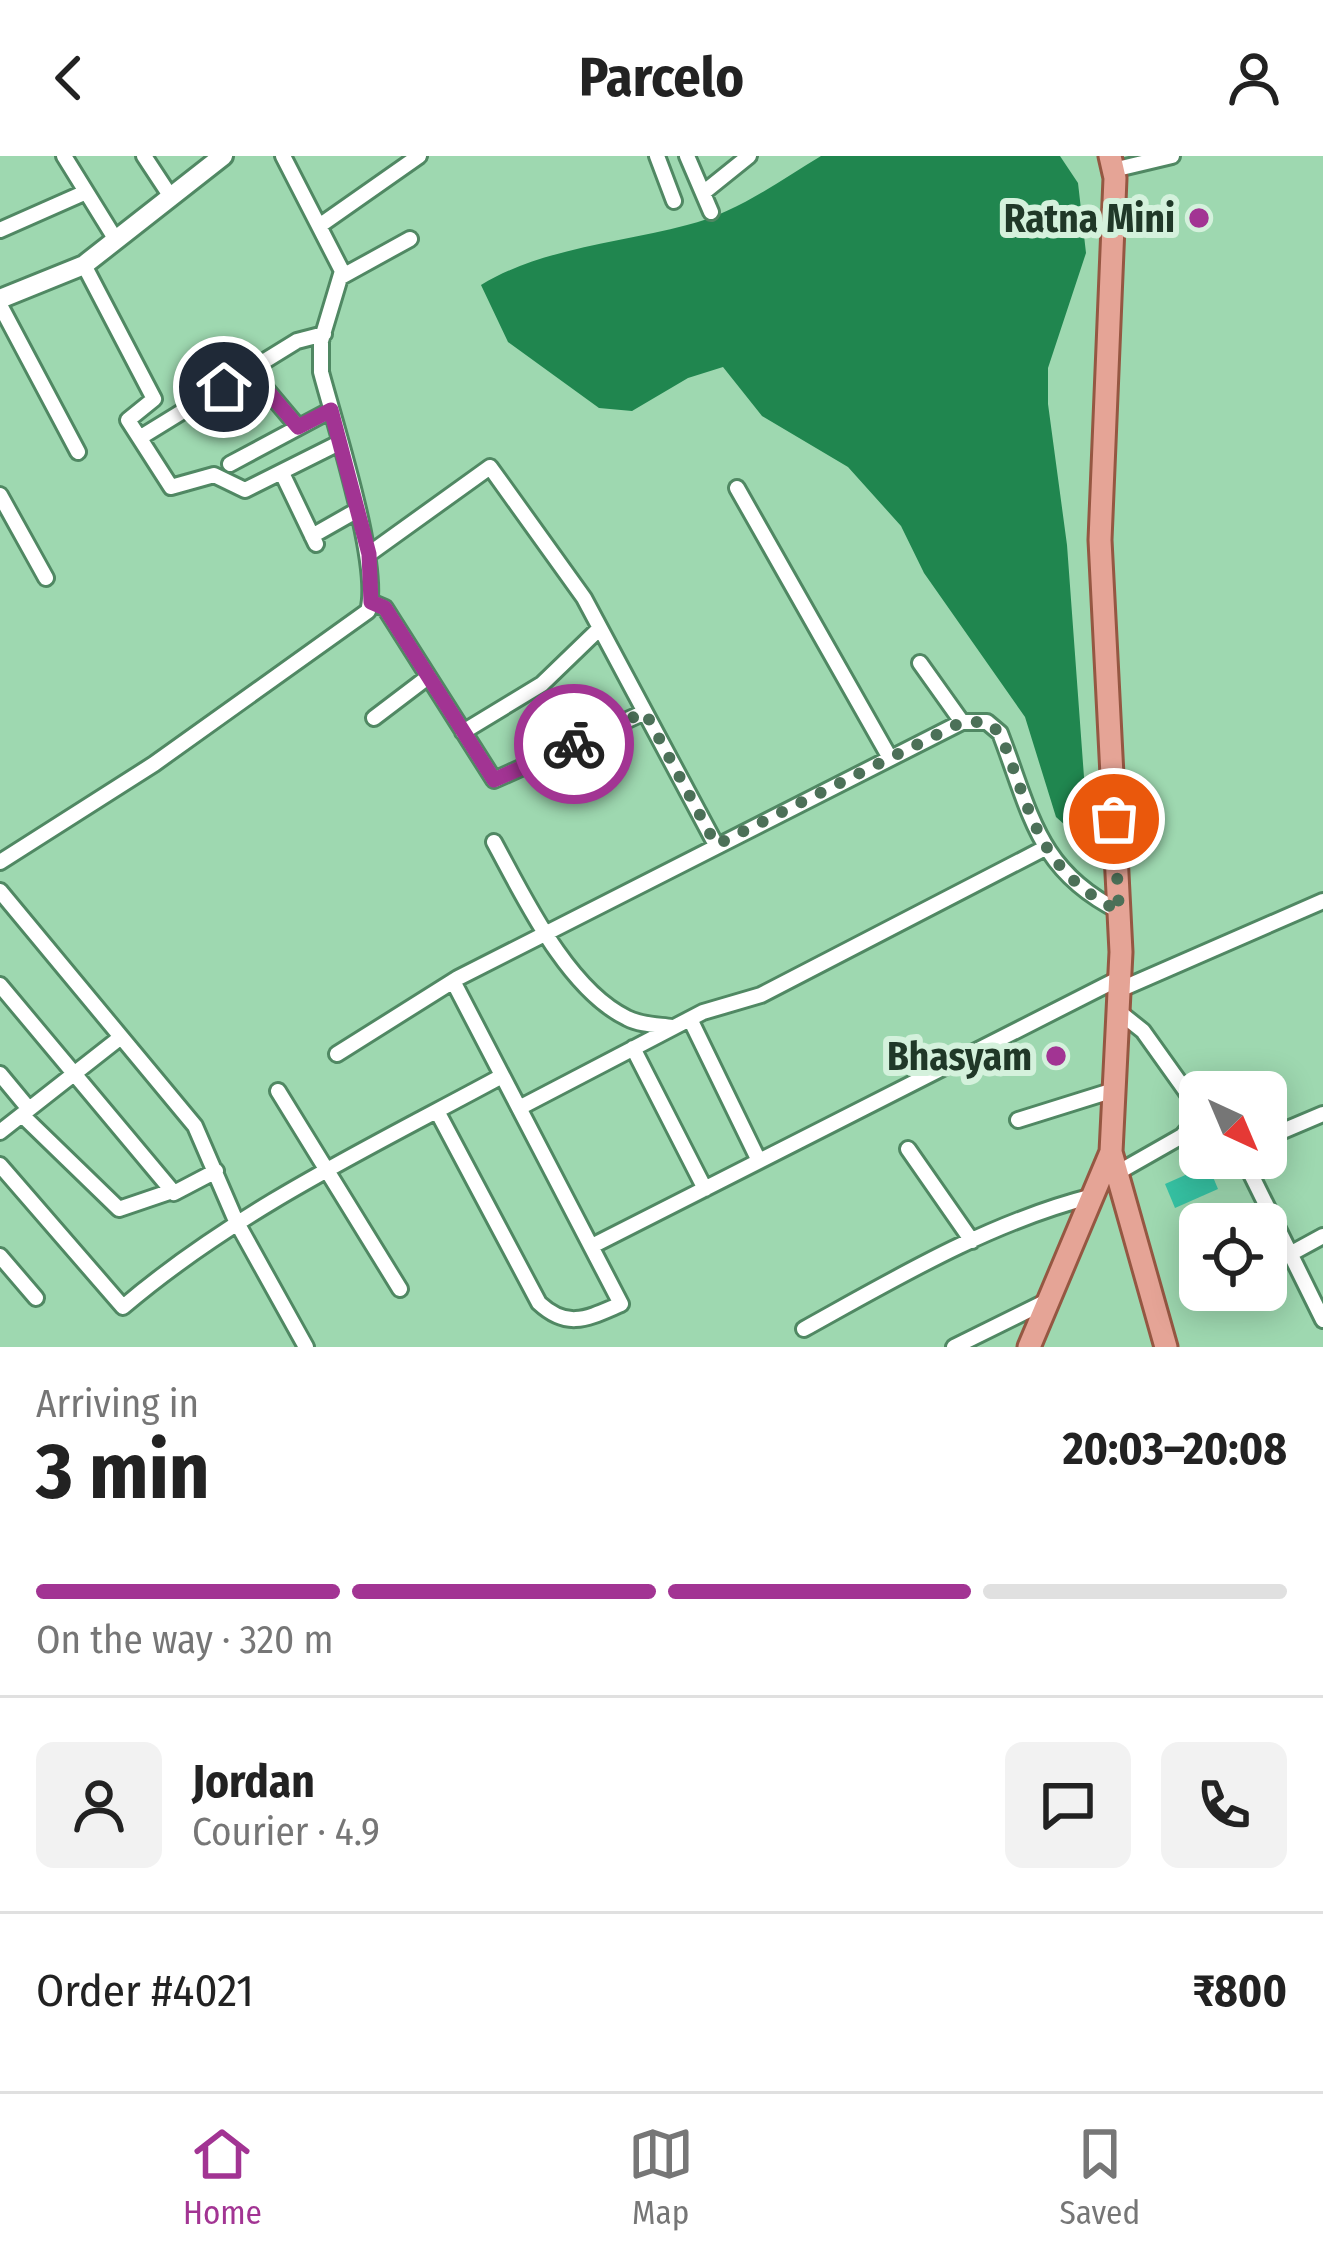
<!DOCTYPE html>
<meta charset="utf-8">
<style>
:root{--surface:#fff;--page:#f2f2f2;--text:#222;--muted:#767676;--line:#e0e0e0;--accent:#a23493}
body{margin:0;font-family:"Fira Sans Condensed",sans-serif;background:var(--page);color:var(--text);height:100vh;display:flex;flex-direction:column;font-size:45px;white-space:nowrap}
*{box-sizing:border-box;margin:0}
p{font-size:39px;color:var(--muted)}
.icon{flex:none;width:66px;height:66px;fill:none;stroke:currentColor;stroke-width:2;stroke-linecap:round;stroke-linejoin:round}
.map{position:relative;height:1191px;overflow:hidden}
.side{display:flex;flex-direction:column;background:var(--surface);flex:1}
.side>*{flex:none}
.needle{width:78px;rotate:136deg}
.buttons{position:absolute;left:1179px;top:915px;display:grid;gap:24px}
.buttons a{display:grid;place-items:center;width:108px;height:108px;border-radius:18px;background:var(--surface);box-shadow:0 6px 30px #0003;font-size:60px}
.pin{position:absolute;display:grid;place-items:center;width:102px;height:102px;color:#fff;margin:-51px;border:6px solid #fff;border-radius:50%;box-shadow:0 3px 12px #0007}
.courier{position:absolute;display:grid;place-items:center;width:120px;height:120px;margin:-60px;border:9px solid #a23493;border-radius:50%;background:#fff;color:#222;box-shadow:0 3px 15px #0007}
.summary em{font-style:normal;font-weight:700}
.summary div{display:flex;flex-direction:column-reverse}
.summary{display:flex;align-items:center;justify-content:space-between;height:204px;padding:0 36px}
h1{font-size:78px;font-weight:700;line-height:90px}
.bar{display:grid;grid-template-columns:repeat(4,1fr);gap:18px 12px;align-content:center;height:144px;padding:0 36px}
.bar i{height:15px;border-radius:9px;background:var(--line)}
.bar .current{background:var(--accent)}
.bar p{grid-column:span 4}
.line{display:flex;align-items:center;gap:30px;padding:0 36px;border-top:3px solid var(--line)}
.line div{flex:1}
.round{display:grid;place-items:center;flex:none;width:126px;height:126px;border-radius:18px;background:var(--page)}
header{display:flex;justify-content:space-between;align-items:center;height:156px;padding:0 36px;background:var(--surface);font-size:54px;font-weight:700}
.tabs{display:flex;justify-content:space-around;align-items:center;height:168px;border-top:3px solid var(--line);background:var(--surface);font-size:33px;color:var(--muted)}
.tabs a{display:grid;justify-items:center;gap:6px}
.tabs .current{color:var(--accent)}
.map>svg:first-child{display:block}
</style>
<header><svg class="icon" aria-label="back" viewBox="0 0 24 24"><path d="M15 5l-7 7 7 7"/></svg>Parcelo<svg class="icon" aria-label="person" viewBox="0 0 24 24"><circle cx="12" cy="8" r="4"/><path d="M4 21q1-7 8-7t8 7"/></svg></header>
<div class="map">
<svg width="1323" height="1191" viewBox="0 0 1323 1191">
<rect width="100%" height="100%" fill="#9ed8b0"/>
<path fill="#20864f" d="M821,0H1060L1078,27L1086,97L1048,212V248L1067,389L1087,662L1075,678L1056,661L1025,561L924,417L901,370L848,311L762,260L723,211L688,222L632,255L599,252L508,186L481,129C542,92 619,87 687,69C736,57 778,26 821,0Z"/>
<path fill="#36c2a3" d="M1208,1009L1218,1033L1175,1052L1165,1028Z"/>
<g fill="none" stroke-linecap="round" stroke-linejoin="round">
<g stroke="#508863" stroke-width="20">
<path id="street" d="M64,0L116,84
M144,0L171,41
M657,0L674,45
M687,0L711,56
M1113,14L1172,0
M703,37L749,0
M322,68L419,0
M0,74L86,36
M84,109L154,243L128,264L171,331L214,319L245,334L339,287
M341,121L410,83
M0,149L78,296
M250,214L298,271
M141,281L297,185L324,178
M230,308L331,254
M282,317L316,388
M737,332L890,602
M0,339L46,422
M312,380L356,355
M369,398L490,311L584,442L716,689
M371,446L385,452L494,624L645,556
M920,507L962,566
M374,562L428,521
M463,576L542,528L600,472
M494,686C524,741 567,833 627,862C640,869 657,869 672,871
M0,706L154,608L368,455C381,410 335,269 321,216V185L342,115L283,0
M0,735L195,970L236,1065L306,1191
M0,829L174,1037L216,1015
M1119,834L1323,745
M1118,855L1143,875L1200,955
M690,863L759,1005
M633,892L705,1033
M337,898L458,822L962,566H987L1000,577C1031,657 1037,714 1119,755
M0,918L29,953
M278,935L400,1133
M519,952L703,856L761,839L1045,692
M437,955L539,1147C568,1174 588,1162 621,1148L453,825
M22,959L119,1053L172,1035
M1018,964L1114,934
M0,976L121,881
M1266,982L1323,958
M908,993L972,1085
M1243,1002L1323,1164
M0,1009L123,1151C237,1054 371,991 502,920
M1117,1017L1182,980L1200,959
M592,1090L1120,822
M1290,1098L1323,1080
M0,1100L36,1142
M804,1173C896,1122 990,1066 1093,1040
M954,1191L1049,1144"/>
</g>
<g stroke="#508863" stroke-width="24">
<path id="secondary" d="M0,143L84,109L223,0"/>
</g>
<g stroke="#955742" stroke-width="27">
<path id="primary" d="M1110,0L1115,22L1100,384L1121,796L1111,996L1166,1191
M1029,1191L1111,996"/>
</g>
<use href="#street" stroke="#fff" stroke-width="14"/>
<use href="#secondary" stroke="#fff" stroke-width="18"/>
<use href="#primary" stroke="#e5a496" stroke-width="21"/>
</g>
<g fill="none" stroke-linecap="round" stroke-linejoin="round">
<path stroke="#4c7058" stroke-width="12" stroke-dasharray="0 21.6" d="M574,588L645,556L716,689L962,566H987L1000,577C1032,657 1037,714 1119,755L1114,663"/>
<path stroke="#a23493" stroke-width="15" d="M224,231L250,214L298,271L331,254L369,398L371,446L385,452L494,624L574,588"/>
</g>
<g fill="#a23493" stroke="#d4f1dc" stroke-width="4.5">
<circle cx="1199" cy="62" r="12"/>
<circle cx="1056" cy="900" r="12"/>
</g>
<g text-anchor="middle" stroke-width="12" stroke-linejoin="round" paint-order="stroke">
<g font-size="39" font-weight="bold" fill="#203828" stroke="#d4f1dc" text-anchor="end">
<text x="1175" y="76">Ratna Mini</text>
<text x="1032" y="914">Bhasyam</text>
</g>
</g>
</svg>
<div class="buttons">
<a><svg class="needle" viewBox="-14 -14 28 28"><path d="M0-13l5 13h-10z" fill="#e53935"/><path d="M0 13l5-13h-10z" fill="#767676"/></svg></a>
<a><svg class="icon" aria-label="locate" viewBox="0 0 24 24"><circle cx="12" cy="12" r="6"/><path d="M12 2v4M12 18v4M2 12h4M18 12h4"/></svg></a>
</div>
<div class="pin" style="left:1114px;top:663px;background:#ea580c"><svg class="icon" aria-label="bag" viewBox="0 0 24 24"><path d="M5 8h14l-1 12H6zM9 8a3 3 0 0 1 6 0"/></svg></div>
<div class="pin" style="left:224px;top:231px;background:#1f2937"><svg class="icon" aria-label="home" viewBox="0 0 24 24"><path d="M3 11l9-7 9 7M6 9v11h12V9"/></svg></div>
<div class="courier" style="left:574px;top:588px"><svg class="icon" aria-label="bike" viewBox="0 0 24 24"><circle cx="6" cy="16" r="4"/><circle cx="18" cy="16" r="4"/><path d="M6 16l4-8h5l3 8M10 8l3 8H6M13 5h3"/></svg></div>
</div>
<section class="side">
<div class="summary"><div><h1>3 min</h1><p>Arriving in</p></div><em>20:03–20:08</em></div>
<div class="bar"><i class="current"></i><i class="current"></i><i class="current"></i><i></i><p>On the way · 320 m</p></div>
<div class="line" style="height:216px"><a class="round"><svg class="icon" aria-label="person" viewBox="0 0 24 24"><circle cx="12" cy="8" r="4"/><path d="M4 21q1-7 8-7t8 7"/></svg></a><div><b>Jordan</b><p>Courier · 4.9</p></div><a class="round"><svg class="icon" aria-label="chat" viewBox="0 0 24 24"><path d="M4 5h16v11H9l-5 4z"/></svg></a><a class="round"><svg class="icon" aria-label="phone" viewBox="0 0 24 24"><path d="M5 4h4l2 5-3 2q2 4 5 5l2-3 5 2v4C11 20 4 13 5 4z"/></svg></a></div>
<div class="line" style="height:156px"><div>Order #4021</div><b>₹800</b></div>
</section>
<nav class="tabs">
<a class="current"><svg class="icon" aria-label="home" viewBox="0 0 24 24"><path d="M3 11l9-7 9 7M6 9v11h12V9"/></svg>Home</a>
<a><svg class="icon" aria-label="map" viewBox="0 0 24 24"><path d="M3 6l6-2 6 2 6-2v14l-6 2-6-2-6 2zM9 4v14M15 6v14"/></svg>Map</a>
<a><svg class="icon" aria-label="saved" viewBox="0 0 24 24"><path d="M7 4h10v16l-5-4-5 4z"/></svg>Saved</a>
</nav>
